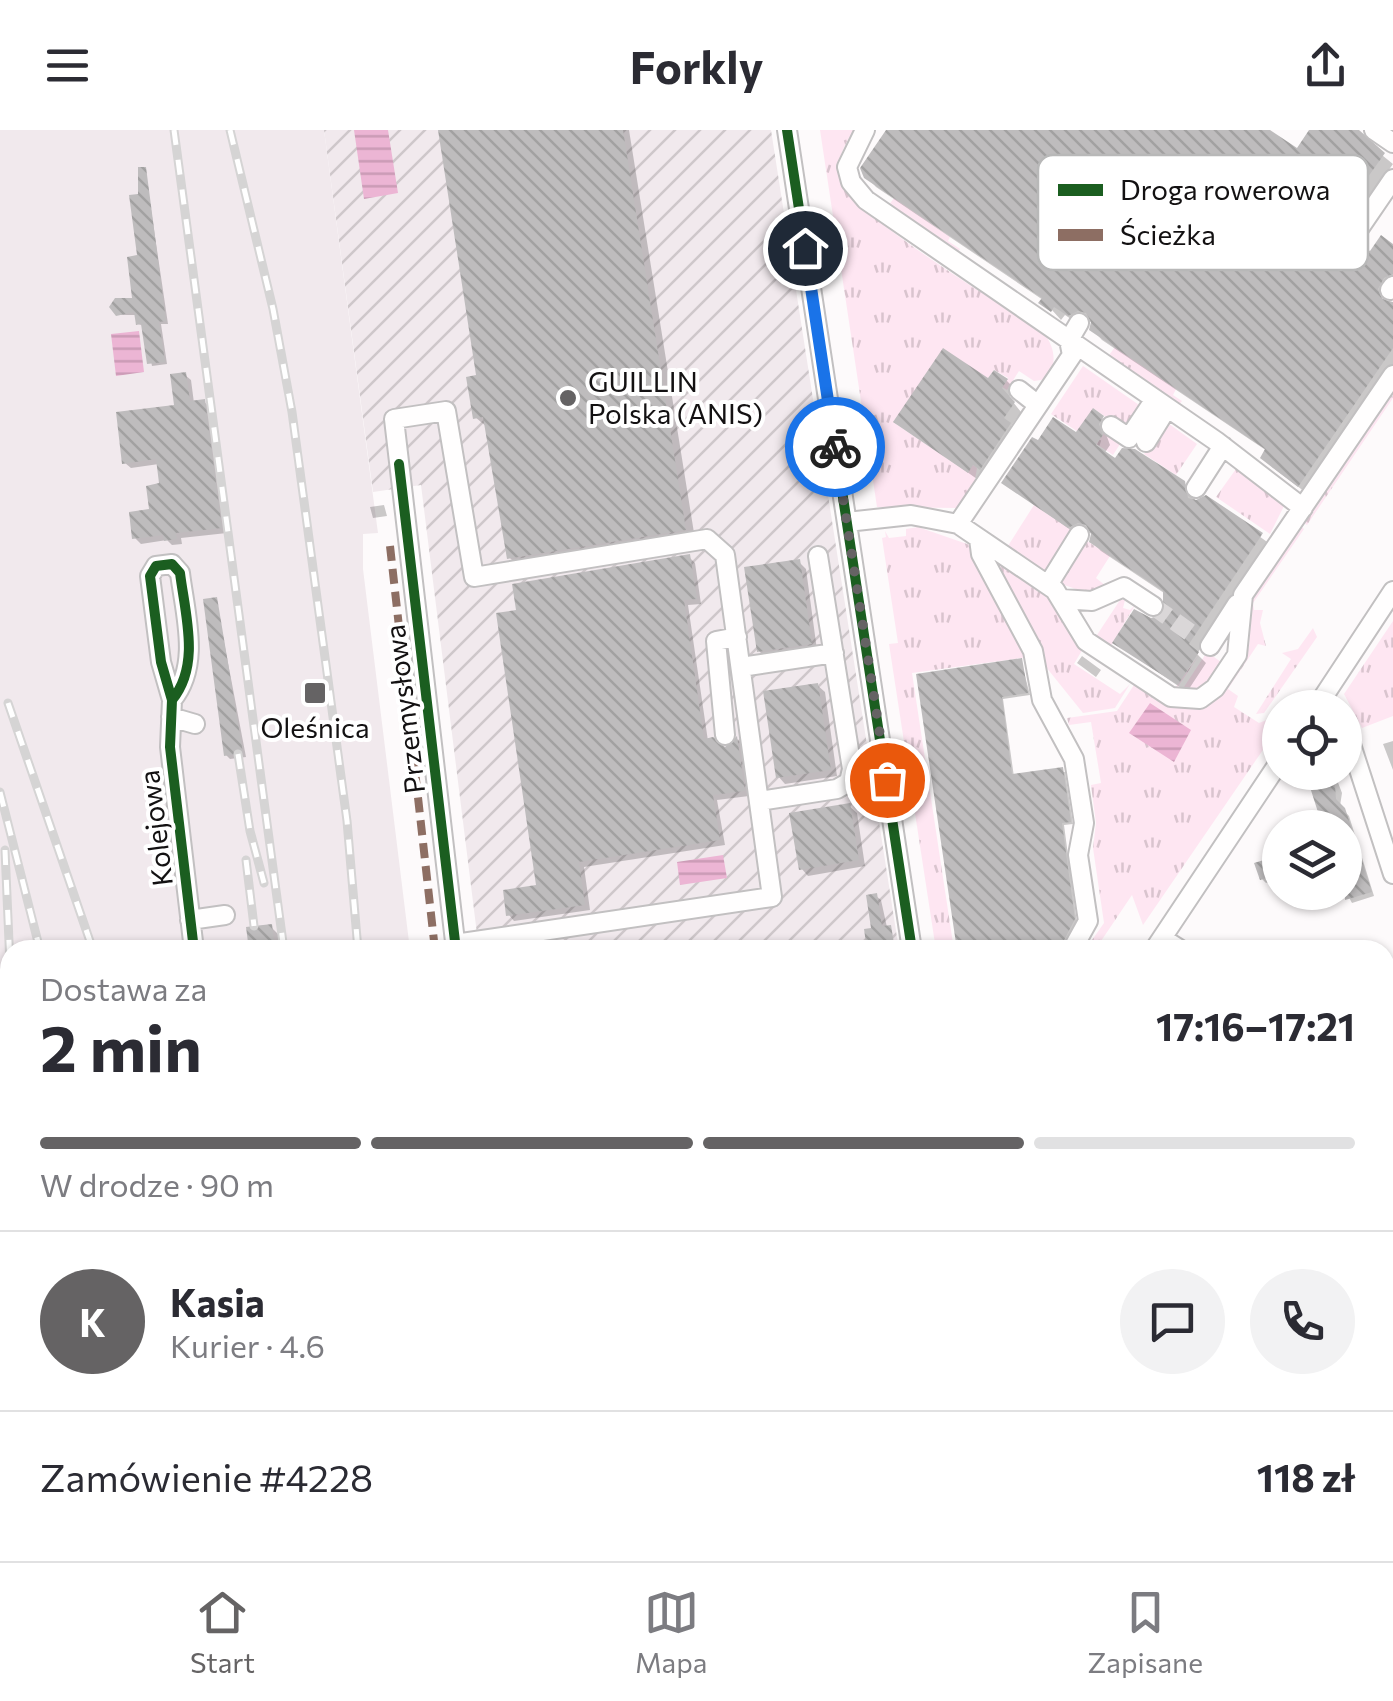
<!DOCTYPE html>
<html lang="pl">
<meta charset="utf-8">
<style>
:root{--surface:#fff;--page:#f2f2f3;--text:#2b2b33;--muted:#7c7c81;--line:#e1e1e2;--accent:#656364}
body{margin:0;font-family:Commissioner,sans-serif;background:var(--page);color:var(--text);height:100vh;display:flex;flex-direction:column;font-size:38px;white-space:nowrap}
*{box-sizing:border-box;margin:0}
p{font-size:32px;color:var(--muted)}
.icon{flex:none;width:55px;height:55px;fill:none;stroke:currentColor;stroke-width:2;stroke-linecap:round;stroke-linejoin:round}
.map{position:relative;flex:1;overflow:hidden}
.drawer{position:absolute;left:0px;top:810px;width:1395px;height:622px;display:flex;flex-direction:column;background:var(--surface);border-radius:30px 30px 0 0;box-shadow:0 2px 8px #0004}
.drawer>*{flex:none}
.controls{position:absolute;left:1262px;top:560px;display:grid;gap:20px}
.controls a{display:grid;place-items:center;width:100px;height:100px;border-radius:50%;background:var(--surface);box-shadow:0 2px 8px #0004;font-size:50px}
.pin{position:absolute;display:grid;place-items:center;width:85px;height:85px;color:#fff;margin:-42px;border:5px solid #fff;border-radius:50%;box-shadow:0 2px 10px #0007}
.courier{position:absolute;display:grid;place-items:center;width:100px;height:100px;margin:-50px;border:8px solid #1a73e8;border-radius:50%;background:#fff;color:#222;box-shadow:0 2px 12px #0007}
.overview em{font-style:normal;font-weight:700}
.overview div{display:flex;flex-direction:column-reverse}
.overview{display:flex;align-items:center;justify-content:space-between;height:170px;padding:0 40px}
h1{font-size:65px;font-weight:700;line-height:75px}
.bar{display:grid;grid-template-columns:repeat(4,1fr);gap:15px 10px;align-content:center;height:120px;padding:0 40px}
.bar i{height:12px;border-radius:8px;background:var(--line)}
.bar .selected{background:var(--accent)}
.bar p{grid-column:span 4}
.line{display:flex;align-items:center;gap:25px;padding:0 40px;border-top:2px solid var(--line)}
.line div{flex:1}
.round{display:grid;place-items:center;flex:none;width:105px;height:105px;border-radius:52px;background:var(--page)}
header{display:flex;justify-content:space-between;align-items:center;height:130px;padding:0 40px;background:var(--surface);font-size:45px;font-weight:700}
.tab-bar{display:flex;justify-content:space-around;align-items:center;height:140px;border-top:2px solid var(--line);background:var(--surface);font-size:28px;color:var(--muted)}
.tab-bar a{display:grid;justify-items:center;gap:5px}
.tab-bar .selected{color:var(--accent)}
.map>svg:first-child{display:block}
</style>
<header><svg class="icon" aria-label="menu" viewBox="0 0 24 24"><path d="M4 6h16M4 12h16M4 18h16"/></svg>Forkly<svg class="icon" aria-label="share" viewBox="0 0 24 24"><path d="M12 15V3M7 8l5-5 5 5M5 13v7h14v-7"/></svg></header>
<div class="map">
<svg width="1393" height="1431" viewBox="0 0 1393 1431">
<defs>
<pattern id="industrial-furrows" width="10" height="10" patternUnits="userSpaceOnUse" patternTransform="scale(2.5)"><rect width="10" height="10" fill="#f1e9ed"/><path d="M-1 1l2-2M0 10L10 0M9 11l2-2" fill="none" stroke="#cec7ca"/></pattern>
<pattern id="grass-tufts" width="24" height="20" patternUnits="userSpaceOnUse" patternTransform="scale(2.5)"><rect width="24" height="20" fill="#fee6f2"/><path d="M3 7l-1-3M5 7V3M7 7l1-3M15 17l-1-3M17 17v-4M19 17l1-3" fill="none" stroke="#d9c4ce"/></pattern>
<pattern id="forest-firs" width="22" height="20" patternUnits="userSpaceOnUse" patternTransform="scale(2.5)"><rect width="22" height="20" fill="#fee6f2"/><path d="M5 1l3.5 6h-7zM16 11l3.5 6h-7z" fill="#d9c4ce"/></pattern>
<pattern id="park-dots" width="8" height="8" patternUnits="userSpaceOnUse" patternTransform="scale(2.5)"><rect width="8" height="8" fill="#fee6f2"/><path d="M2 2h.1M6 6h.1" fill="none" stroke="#d9c4ce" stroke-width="1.8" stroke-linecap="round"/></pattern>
<pattern id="water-rules" width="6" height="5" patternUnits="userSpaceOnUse" patternTransform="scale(2.5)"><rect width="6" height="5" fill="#ecb5d4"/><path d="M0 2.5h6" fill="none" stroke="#ca9bb5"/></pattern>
<pattern id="building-back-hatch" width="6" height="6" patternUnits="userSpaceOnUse" patternTransform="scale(2.5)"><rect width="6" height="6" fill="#bebcbd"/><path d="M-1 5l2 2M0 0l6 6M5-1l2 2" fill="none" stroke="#a2a1a1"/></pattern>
</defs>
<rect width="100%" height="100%" fill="#fdfafb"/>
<path fill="#f1e9ed" d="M0,0H324L378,403L363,404V439L410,820H10V1351L0,1348Z
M323,1423H442L445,1431H326Z"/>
<path fill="url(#industrial-furrows)" d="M324,0H771L899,820H479L421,355L373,362Z
M507,1423H588L578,1431H508Z"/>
<path fill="url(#grass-tufts)" d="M820,0H854C844,16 835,30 842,50C853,87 1005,176 1043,202C1055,217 1057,232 1048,249L1034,251L1019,241L1007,260L1002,257L1008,248L994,240L988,248L893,292L967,342L973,335L977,338L973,361L956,378L877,377Z
M894,68L950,107L948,111L960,119L955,126L886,79Z
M1115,217L1176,259L1173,265L1182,271L1177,277L1107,228Z
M1083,236L1142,277L1127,302L1093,278L1102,306L1108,297L1124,308L1113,325L1051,284Z
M1391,260L1393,268L1307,395L1301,391Z
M1165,291L1197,314L1176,345L1144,324Z
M1236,339L1284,376L1270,404L1216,367Z
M1034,375L1074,402L1044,444L1006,419Z
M1299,395L1304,399L1253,473L1254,480H1263L1260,493L1266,516L1258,514L1228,559L1238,566L1234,577L1259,593L1280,585V595L1143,795L1132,765L1095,820H1085L1104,793L1093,718L1096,693L1091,655L1101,653L1091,592L1069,595L1067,588L1117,581L1134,555L1157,571L1160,568C1198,590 1236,558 1248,520C1253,506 1243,489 1248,474C1255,448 1284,418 1299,395Z
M918,397L970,415L1028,527L912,543L954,820H936L889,514L898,513L882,408L886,407L885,401L889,408L906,406V399Z
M1084,409L1110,426L1096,448L1106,456L1091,464L1058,453Z
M990,425L1045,461L1075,510L1084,517L1074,534L1120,564L1130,554L1115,578L1083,583L1046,537L1042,520Z
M1120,470H1125L1123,478L1130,480L1135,475L1111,516L1175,558L1201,522L1175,561L1095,508Z
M1393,491V586L1362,598L1344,564Z
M1313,498L1317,507L1264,583L1256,584L1291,529L1282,523L1298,519Z
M1207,522L1221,532L1201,561L1180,563Z
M1393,889V1044L1385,1047V891Z"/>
<path fill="url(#forest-firs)" d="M1385,1316L1393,1335V1414L1385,1410Z"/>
<path fill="url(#park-dots)" d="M1309,1422L1315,1431H874L872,1423Z"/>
<path fill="url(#water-rules)" d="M354,0H388L398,63L364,69Z
M139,201L144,242L116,246L111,204Z
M1150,573L1191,600L1174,632L1129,603Z
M723,725L727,748L680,755L677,732Z"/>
<path fill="#0003" d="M441,0H629L695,409L519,437L510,428L487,297L475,287L479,247Z
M889,0H1266L1297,21L1312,0H1351L1393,34L1342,106L1350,114V121L1371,125L1393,117V162L1386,170L1393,178V242L1309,365L1272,337L1267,321L1102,210L1092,199L1094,191L1080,195L1065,185L1061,190L1043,170L876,57L866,46Z
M145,39L168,194H161L167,234L152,236L144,196L138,194L137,185H117L135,171Z
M185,245L191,250L194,273L204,272L210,277L227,403L181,408L182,414L172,415L167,410L141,414L135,408L162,355L159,334L131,338L125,333L176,277Z
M1007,251L1015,259L1009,267L1021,282L1011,296L1018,303L989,346L982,341L977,349L896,292L989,252Z
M1103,288L1111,296L1106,304L1110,315L1104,324L1184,353L1194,363L1196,374L1206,368L1270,414L1197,524L1206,533L1187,562L1115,513L1165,485L1164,463L1101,421L1092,412L1093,402L1079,406L1004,353L1038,314L1077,306Z
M384,375L387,386L373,388L370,377Z
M689,427L695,433L701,474L688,475L708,611L725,621L737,609L742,614L749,666L717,670L725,715L584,737L590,780L514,791L509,785L539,757L519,482Z
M799,432L806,439L817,520L766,528L759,521Z
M216,470L246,627L230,629L226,625Z
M1082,526L1101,540L1096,547L1077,533Z
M1021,531L1030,565L1003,569L1014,647L1065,642L1073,694L1064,695L1077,793L1062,820H960L919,546Z
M817,555L825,562L837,646L785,654L778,646Z
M1393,611V640L1383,614Z
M1334,642L1342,663L1340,676L1349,686L1374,766L1352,773L1345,760V698L1324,653Z
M849,676L857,683L865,736L808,746L801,738Z
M1280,728V749L1266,753L1262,749Z
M876,766L881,770L892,820H869Z
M271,797L278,804L280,820H252Z
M1306,812L1311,820H1274Z
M1393,849V877L1385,859V851Z
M0,1023L10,1099L0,1102Z
M7,1143L10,1190L0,1192V1144Z
M1385,1221L1393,1234V1258L1385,1260Z
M277,1422H312L314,1431H278Z
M549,1422H574L578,1430L554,1431Z
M722,1422H747L737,1431H730Z"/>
<path fill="url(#building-back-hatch)" d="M438,0H623L686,400L507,429L483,287L473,289L466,247L476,245Z
M886,0H1270L1297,18L1309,0H1359L1385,23L1333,96L1342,102L1341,115L1350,121L1362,116L1370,121L1381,105L1393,114V144L1384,148L1378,159L1382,169L1393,172V218L1298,357L1260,328L1265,319L1089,200L1091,192L1086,183L1078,181L1068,186L1054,177L1051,182L1038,173L1042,168L864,48L860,38Z
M138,37H146L166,191L159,192L165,232L147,234L141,194L136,195L134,182L116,186L109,177L115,168H132L127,127L137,125L129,65L138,64Z
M943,218L988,248L994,240L1008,249L1002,258L1015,272L1004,288L1011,293L980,340L973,335L968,343L893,292Z
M186,242L190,271L205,269L222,398L176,403L177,409L164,411L163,405L132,409L129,382L149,379L146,356L159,353L156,329L122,334L116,282L174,275L170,244Z
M1093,278L1104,286L1099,294L1103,305L1096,315L1115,328L1122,318L1135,319L1185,351L1188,368L1196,370L1206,365L1263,403L1189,514L1199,522L1178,555L1112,513L1134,479L1151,488L1163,484V461L1089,412L1091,404L1086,395L1078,393L1068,398L1001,353L1032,307L1038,310L1053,287L1076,302Z
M690,424L697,469L684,470L704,609L713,607L725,617L737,606L745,661L713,665L720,710L579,732L585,775L506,786L503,760L536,755L496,483L516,480L512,454Z
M800,429L812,514L757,522L744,437Z
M217,467L243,623L224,626L203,469Z
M1022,528L1028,563L1002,567L1012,644L1063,637L1071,692L1062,693L1075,789L1059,820H957L916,544Z
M818,553L831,640L776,648L763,561Z
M1318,642H1334L1336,669L1345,678L1372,762L1345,770V698H1323L1309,654L1321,651Z
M850,673L859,730L799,740L789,683Z
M1280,725V744L1260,750L1254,733Z
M877,763L882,796L891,795L895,820H867L864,799L871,798L866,765Z
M272,794L275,820H249L246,797Z"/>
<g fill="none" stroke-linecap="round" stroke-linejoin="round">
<path stroke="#dad7d8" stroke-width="18" stroke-dasharray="18 9" stroke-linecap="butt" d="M1153,476L1195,506"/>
<g stroke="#c2c0c1" stroke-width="22">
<path id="minor" d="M787,0L912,820
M865,0L847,37L851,52L866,70L1216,311L1303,378
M1374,0L1393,13
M1352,109L1393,49
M1390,160L1393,156
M1019,260L1038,275
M1111,296L1129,308L1155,269
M1146,312L1167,278
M1196,358L1223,316
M847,392L911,385L958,394L1055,460L1086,511L1171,567L1200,569L1215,558L1237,525L1243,465L1393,245
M958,394L1072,225L1069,210L1079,193
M979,409L981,424L1033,521L1042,570L1074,629L1084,693L1078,725L1088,791L1072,820
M818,426L852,639
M1048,455L1079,405
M1062,469L1092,471L1124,457L1153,476
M1210,516L1237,474
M741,537L834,523
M172,570C201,535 185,484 180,443L172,434L156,436L150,446L161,532L172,570L170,617L194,820
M1316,578L1393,461
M171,587L195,594
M1345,596L1393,744
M725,605L716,511L737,507
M760,671L837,659L849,652L852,639L884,634
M190,790L225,785
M1162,808L1181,820
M455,814L772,767L725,425L707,409L474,447L446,281L394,289L456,820
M1154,820L1280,631
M1385,1058L1393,1055
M0,1420L10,1413
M484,1422V1431
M624,1431L634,1422"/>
</g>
<use href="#minor" stroke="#fffefe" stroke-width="18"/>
<g stroke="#d5d4d4" stroke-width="9">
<path id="rail" d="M174,0L284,820
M230,0L273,179L292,282L347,691L358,820
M8,573L93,820
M238,624L250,701L264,753
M0,662L40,820
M5,720L10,835
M246,730L254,796
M0,929L10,968
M0,1027L10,1100
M336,1422L340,1431
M374,1422L377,1431
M400,1422L402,1431"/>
</g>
<use href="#rail" stroke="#fff" stroke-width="5" stroke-dasharray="15" stroke-linecap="butt"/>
<path stroke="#8d6e63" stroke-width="8" stroke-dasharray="15 8" stroke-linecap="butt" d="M390,416L435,820"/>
<g stroke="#fff" stroke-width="16">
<path id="cycleway" d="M787,0L912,820
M399,334L456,820
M172,570C201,535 185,484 180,443L172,434L156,436L150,446L161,532L172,570L170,617L194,820"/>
</g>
<use href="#cycleway" stroke="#1b5e20" stroke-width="10"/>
</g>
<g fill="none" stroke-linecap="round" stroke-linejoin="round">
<path stroke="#656364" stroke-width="10" stroke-dasharray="0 18" d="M835,317L887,650"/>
<path stroke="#1a73e8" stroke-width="12" d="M805,118L835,317"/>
</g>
<g fill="#656364" stroke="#fff" stroke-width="4">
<circle cx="568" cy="268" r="10"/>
<rect x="303" y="551" width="24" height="24" rx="5"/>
</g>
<g text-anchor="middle" stroke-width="8" stroke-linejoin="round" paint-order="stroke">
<g font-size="28" fill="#131112" stroke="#fff" text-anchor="start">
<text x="588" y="262">GUILLIN<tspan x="588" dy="32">Polska (ANIS)</tspan></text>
<text x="315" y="608" text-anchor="middle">Oleśnica</text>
</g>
<g font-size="28" fill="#131112" stroke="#fff">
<text transform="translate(405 579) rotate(-97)" y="10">Przemysłowa</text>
<text transform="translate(156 698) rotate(-97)" y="10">Kolejowa</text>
</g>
</g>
<rect x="1038" y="25" width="330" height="115" rx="15" fill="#fff" stroke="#b8b8b8" stroke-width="2.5"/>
<rect x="1058" y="54" width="45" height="12" fill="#1b5e20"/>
<rect x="1058" y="99" width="45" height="12" fill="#8d6e63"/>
<g font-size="28" fill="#131112">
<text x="1120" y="70">Droga rowerowa</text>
<text x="1120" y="115">Ścieżka</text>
</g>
</svg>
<div class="controls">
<a><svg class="icon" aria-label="locate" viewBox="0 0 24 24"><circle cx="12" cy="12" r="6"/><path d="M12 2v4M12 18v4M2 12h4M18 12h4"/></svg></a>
<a><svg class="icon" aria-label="layers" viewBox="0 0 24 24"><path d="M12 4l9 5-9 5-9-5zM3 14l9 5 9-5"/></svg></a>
</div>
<div class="pin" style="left:887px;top:650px;background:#ea580c"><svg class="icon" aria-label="bag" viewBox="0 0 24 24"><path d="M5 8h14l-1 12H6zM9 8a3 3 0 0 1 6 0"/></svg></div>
<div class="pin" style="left:805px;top:118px;background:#1f2937"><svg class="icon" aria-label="home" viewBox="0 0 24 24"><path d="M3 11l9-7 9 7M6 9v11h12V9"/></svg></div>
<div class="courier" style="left:835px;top:317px"><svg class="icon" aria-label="bike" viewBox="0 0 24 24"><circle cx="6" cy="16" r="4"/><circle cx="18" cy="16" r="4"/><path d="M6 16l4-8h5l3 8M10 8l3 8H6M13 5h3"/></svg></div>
<section class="drawer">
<div class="overview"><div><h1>2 min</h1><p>Dostawa za</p></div><em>17:16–17:21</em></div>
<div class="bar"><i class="selected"></i><i class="selected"></i><i class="selected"></i><i></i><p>W drodze · 90 m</p></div>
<div class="line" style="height:180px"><b class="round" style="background:var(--accent);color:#fff">K</b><div><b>Kasia</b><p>Kurier · 4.6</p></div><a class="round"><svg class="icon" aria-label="chat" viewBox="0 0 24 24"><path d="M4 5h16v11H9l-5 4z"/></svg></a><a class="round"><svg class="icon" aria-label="phone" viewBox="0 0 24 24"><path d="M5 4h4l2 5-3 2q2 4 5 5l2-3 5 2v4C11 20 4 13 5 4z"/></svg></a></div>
<div class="line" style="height:130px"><div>Zamówienie #4228</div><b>118 zł</b></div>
</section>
</div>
<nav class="tab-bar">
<a class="selected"><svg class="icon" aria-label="home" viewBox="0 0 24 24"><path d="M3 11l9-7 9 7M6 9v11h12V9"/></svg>Start</a>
<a><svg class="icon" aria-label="map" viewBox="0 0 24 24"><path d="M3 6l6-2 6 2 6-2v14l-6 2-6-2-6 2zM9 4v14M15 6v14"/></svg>Mapa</a>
<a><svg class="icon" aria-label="saved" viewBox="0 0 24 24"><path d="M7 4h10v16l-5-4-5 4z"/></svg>Zapisane</a>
</nav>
